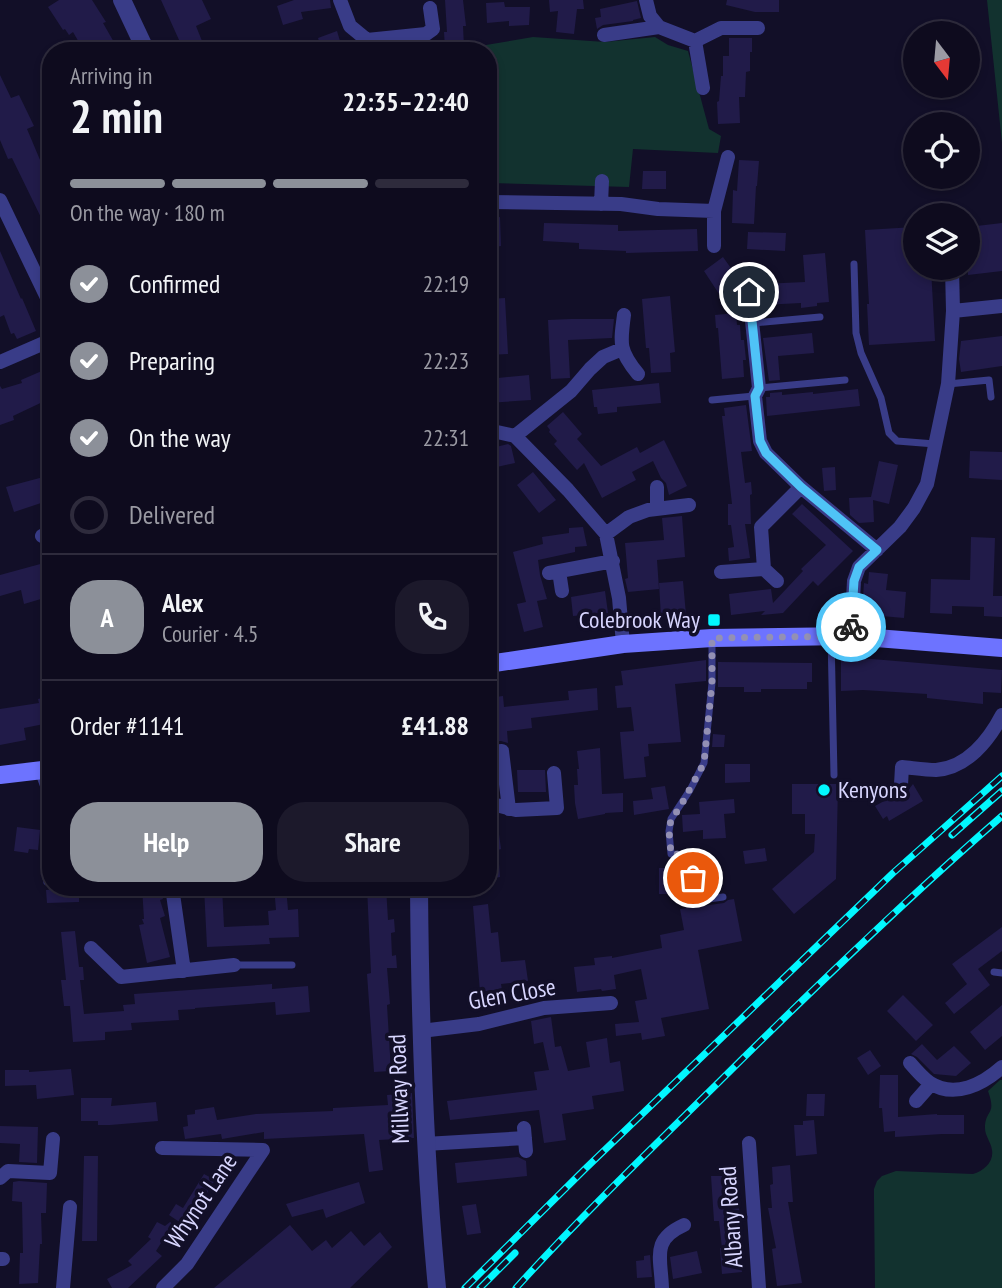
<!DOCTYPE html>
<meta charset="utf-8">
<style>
:root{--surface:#0e0b1e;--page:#1c192b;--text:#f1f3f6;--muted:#9b9ba4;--line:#2e2b3c;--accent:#8c9099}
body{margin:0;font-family:"PT Sans Narrow",sans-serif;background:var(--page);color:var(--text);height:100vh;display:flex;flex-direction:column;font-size:26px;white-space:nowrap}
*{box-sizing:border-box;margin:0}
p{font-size:23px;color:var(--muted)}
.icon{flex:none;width:38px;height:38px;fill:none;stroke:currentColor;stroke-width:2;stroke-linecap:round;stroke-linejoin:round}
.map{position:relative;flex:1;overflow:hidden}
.drawer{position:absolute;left:42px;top:42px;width:455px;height:854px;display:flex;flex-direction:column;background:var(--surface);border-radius:28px;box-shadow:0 4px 10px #0003,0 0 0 2px var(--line)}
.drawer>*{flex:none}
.needle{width:46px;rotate:164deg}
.controls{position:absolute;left:903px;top:21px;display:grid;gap:14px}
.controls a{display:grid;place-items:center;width:77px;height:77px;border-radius:50%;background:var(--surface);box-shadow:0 4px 10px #0003,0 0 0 2px var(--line);font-size:35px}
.pin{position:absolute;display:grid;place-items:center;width:60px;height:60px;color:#fff;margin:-30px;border:4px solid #fff;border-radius:50%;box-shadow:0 2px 7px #0007}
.courier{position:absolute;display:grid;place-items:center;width:70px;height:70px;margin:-35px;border:5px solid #4fc3f7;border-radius:50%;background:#fff;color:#222;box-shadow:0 2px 9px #0007}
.headline em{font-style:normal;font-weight:700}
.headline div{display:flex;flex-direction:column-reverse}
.headline{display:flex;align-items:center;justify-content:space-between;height:119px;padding:0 28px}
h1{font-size:46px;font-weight:700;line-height:52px}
.bar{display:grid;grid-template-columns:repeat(4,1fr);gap:10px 7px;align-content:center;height:84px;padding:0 28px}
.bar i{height:9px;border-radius:5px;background:var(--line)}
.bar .current{background:var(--accent)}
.bar p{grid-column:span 4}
.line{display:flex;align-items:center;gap:18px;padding:0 28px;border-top:2px solid var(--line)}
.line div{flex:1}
.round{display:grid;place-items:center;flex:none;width:74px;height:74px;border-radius:28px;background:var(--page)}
ol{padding:0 28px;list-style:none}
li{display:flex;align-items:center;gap:21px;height:77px}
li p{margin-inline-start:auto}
li .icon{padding:7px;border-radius:50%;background:var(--accent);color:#fff;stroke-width:4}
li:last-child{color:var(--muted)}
li i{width:38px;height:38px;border:4px solid var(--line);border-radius:50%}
.action{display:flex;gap:14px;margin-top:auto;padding:14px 28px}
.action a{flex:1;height:80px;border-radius:28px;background:var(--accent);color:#fff;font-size:28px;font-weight:700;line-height:80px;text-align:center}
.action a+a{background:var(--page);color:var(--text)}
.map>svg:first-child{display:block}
</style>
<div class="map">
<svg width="1002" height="1288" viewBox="0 0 1002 1288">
<rect width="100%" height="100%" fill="#120f28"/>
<path fill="#12322f" d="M987,0H1002V143Z
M533,37L605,42L655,37L668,45L688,51L709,129L721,136L718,153L633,149L629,187L488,183V51H450Z
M423,41L427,51H378L377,49Z
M1000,1080H1002V1288H875L874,1199V1189L877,1181L882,1176L896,1171L973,1174C984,1171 994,1162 992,1150C991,1142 985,1136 985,1128C985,1109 997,1116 988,1091Z"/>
<path fill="#211b49" d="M59,0H92L106,22L103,23L119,51H84L73,32L69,35L65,29L63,30L48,7Z
M161,0H202L211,19L196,26L206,51H184Z
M294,0H330L331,8L301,12L303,19L283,25L277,6Z
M445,0H463L466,26H463L464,47L445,48L444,32H447Z
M549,0H583L584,9H577L574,34L556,32L558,11L550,12Z
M727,0H779V12H755L726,5Z
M637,1L641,18L633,20V21L603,25L597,29L595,18L601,17L600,9Z
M504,2L505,7H530L529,25L509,26V21L487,23L486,3Z
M337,31L343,51H322L318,38Z
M729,38H752V52H750V71L746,72L745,97H739L740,123L718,124L717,102L719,101L721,76H723V56H729Z
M0,75L11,98L19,95L34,126L27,129L51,186V238L12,158L8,159L0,140Z
M739,160L759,161L757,186H756L754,224L732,223L733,190L737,191Z
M643,171H666V189H642Z
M500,217L501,246L488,248V219Z
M544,223L618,225V231L697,229L698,251L626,253V251L579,249V243L543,241Z
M1002,223V271L968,275V227Z
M915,227V268H931L935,341L869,345L867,304H869L865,230Z
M748,232L786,233L785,251L747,249Z
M0,251L21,299L22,298L36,331L17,339L14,333L11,334L4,315L0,317Z
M825,253L829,302L817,303V306L801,308V303L761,305L760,284L805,282L803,255Z
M723,257L743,285L723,300L704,271Z
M670,296L675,352L670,353L671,372L651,373L649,348H646L642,299Z
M505,298L508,354L488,355V299Z
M736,313L737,325H740L741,340H744L746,360H743L744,377L722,379L718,328H716L715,315Z
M571,319H614L612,338L568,340L570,378L551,379L548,320Z
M812,333L814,353L778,356L780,380L769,381L763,338Z
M1002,336V366L961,372L959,359L961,341Z
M51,367V398L13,416L14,420L0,425V386L2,389L22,383L21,380Z
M529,375L531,400L488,403V379Z
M659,383L661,403L617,407V412L598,414L597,407H594L592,390Z
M858,389L860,406L767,416L766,397H770V393L782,392V395L813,392V394Z
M746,405L752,451L741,452L745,483L751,482L752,494L750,495L751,524H745L750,558L729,561L728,548L734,547L731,525H728V504H732L722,416H725L724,408Z
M563,412L582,434L577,439L601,466L637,447L640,453L664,440L687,486L669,495L666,483L661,478L653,461L632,472L636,480L602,498L584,463L577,470L554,444L557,441L549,432L550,430L547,426Z
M508,444L511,446L515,463L488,469V449Z
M970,451L1002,452V480L969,478Z
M879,461L898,465L889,504L873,500L874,522L859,523L850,515L849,498L871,497Z
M835,467L836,490L824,491L822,468Z
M533,472L556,500L539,513L517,485Z
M51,475V488L46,489L50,500L14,512L6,487Z
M802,504L853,551L818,586L813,581L783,613L761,615L765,611L731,615L729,594L771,589L773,603L803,571L801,569L826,545L792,514Z
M682,516L685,557L657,560L659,589L628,592L625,579L628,578L625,543L664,540L662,518Z
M583,527L587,546L575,547V552L538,560L540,575L547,599L537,601L543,627L524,632L517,604L526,602L513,552L543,544L542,537L569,533V528Z
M971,537L995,538L993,596H1002V617L984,616V607L952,606V614L930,613L931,579L970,580Z
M44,563L46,571L51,569V596L24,604L21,590L0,596V575Z
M869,572L888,574L886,590L906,592L904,618L870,615L871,598L863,597L864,583L868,584Z
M683,581L686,615L661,617L659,583Z
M605,591L608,613L573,616L571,597Z
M841,659H872L1002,670L1001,693L983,692V704L927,698V694L863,690L841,691Z
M706,660V681L675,684L681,742L648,744L649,756L644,757L646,777L624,779L620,732L634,731L631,707L617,708L615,686L623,685L621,671Z
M718,662L812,663V682H807V689H761V692H744V687H718Z
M597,688L598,710L531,718L532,728L507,731L508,743L501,741L488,742V698L503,696L504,707L569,700L568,691Z
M51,696V732L46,733L44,724L24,728L26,740L0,745V709L39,703L38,699Z
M713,734L725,735L724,747H712Z
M600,748L602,794L623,793V812L605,813V814L578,819L575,803L574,785H578L577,769H579L577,751Z
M494,761L495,777L488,779V762Z
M725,764H750V782L725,783Z
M517,770H545L546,792H518Z
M792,784H838L836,879L794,914L772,889L814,852L815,834H805V814H792Z
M913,784L923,801L889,821L887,816L883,819L875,806L897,794L906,793Z
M665,786L669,809L634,815L633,801L653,799L651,788Z
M734,799L735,813L724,814L726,838L703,839V830L683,832L682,815L700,814L699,802Z
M17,827L40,830L38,850L29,849L28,853L14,851Z
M499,834L501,849L498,850L500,877L488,879V835Z
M765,848L767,861L745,864L743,851Z
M659,868H683V894H659Z
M62,887H79V902L47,903L46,890L62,889Z
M142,887H159L163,899L160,900L165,916L160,918L170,957L147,963L139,925L144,924L142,919H144Z
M204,887H222L224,927L269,925L268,911L276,910L274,887H286L288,910L298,909L299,937L269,938L270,944L207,947Z
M367,887H386L388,920L394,919L395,932L391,933L392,956L396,955L397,968H387L390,1004L387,1005L391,1071L374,1072L367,974L371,973Z
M734,899L742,941L698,950L709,1009L661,1018L665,1036L642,1040L641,1033L616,1036L615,1024L639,1022L635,1001L647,999L641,969L614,975L616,989L602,991L601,989L577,992L574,967L595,965L594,958L612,956V958L662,948L660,935L684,930L680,909L724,903L728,900Z
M488,904L491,933L498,932L501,962L525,960L528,981L501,984L502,990L480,992L473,906Z
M1002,927V951L978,969L990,985L954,1014L945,1003L967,984L952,964Z
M75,931L79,967H83L84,980H80L84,1014L124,1011L123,1005L135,1004L134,994L272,984V989L308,986L310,1012L276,1015L275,1002L195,1008V1009L178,1010L179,1020L131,1023L132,1030L105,1032V1040L73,1042L70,1006H64L61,980H66L61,932Z
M903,995L933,1025L916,1041L887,1011Z
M1002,1005V1036L985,1050L970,1032Z
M551,1017L555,1047L561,1046L568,1071L590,1067L586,1042L607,1038L610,1063L620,1061L624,1091L592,1096L594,1109L562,1114L566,1140L544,1143L539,1110L450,1120L447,1101L537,1090L534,1072L549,1070L543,1042L534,1044L531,1021Z
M922,1044L937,1060L954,1046L971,1063L956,1076L934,1074L917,1057L911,1054Z
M870,1050L881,1066L868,1075L857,1058Z
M71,1069L74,1095L37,1099L36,1085L5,1086V1070H29V1072Z
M880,1075H898V1117L937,1114V1115H964V1134H942L895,1137V1131L884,1132L882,1108H879Z
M412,1093L414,1138L379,1140L383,1170L369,1172L364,1134L264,1139V1132L222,1139L221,1134L185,1139L183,1127L188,1126L187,1115L195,1114V1110L214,1107L217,1120L256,1114L333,1111V1108L388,1105L387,1095Z
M807,1094H825L824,1116H806Z
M81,1098H112L111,1106L156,1102L158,1121L110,1125H98V1121H81Z
M814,1120L817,1154L796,1156L794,1125H803V1121Z
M0,1126L38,1127L37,1163L19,1162L20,1144L0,1143Z
M84,1156H98L97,1241H82Z
M518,1157L526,1161L527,1176L457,1183L455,1163Z
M790,1165L793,1202H788L802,1283L777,1286L772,1249L776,1248L768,1208H772L770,1185L773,1184L772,1167Z
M204,1174L215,1180L187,1227L169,1215L176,1204L183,1208Z
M711,1176H734L735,1183L739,1182L740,1198H738L742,1238H740L742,1272L722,1274L720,1248H722L719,1221H714Z
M19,1181L47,1183L46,1213H41L42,1244H40L38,1283L19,1284L20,1253H23L22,1202L12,1201L13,1182Z
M359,1182L365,1203L326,1218L323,1209L292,1217L286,1204Z
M476,1204L481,1233L467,1235L462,1206Z
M157,1222L165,1226L170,1222L173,1224L156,1251L162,1256L128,1288H112L107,1279L132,1265L128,1261L151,1239L148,1237Z
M290,1225L312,1251L326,1240L332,1248L351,1231L364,1246L380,1232L392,1247L350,1288H214Z
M697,1251L702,1273L673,1279L670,1257Z
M650,1255L652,1277L637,1278L636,1261L644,1260V1256Z"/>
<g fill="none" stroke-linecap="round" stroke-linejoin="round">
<path stroke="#393c88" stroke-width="7" d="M854,264L856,333L861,353L881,398L889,433L897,441L935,444
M753,323L820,317
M948,384L989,380L991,397
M759,388L845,380
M712,400L754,396
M488,570L494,594
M831,636L834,775
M712,639V683L704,763L690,790L671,819L669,831L671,854L692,855L694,901L723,897
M38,771L45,790L51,818
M47,882L51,859
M234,965H292
M994,972L1002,973"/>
<path stroke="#393c88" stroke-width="14" d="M340,0L350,26L367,40L426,34L433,29L430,8
M646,0L650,16L659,27L695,41L703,88
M604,35L659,27
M695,41L721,28H758
M0,200L51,306
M488,202L621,204L658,209L714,211V246
M601,204L602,181
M714,211L728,157
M952,268L953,311
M749,292L759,388L755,396L760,441L766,453L801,487L877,550
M624,315C620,344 619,351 638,374
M0,362L51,340
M488,430L515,436L568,490L606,534L619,598L623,644
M515,436L571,391L590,369L603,357L622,349
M657,509V487
M606,534L629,517L648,510L689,505
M42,536L51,532
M764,569L777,581
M559,571L562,591
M721,572L764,569L761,527L801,487
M549,573L613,561
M851,636L854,581L859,567L900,527L914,508L927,484L948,384L953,311L1002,306
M488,752L502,751L509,809
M901,785L902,767C913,768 925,770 936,770C967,768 989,740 1002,715
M488,803L516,810L557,808L554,773
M172,887L184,971
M91,948L121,977L234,965
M421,1031L479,1024L544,1008L611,1003
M910,1063C916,1070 923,1078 930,1083C955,1099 983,1084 1002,1067
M916,1101L931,1084
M524,1128L526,1151
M749,1143L759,1288
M425,1144L525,1138
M162,1148L263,1150L187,1264L163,1288
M0,1178L8,1171L50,1173L53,1139
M0,1259H3
M63,1288L70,1207
M662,1288C661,1257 651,1240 684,1225"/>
<path stroke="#393c88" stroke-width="18" d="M122,0L146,51
M419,887C420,1021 424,1155 437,1288"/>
<path stroke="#6d73ff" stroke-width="18" d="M488,664L623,644L712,638L851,636L1002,648
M0,775L51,769"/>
<g stroke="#02f7ff" stroke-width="7">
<path id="rail" d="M952,835L1002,791
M465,1288L585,1169L893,873L1002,776
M480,1288L515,1253
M516,1288C581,1216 651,1149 720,1081C812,990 905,900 1002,816"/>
</g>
<use href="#rail" stroke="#120f28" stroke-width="4.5" stroke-dasharray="13" stroke-linecap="butt"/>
</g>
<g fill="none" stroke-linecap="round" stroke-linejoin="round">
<path stroke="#9390b4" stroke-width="7" stroke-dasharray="0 12.6" d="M693,878L692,855L671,854L669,831L671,819L679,809L704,763L712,683V638L851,636V627"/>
<path stroke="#4fc3f7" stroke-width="9" d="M749,292L759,388L755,396L760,441L766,453L801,487L877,550L859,567L854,581L851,627"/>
</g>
<g fill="#02f7ff" stroke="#120f28" stroke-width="2.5">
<rect x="707" y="613" width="14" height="14" rx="3.5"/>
<circle cx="824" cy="790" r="7"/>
</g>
<g text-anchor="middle" stroke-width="7" stroke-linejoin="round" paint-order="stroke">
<g font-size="24" fill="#d8d6ff" stroke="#120f28" text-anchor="end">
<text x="700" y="628">Colebrook Way</text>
<text x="838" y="798" text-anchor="start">Kenyons</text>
</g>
<g font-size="24" fill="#d8d6ff" stroke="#120f28">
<text transform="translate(512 994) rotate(-10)" y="8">Glen Close</text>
<text transform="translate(399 1089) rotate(-92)" y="8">Millway Road</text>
<text transform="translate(201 1201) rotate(-56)" y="8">Whynot Lane</text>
<text transform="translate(731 1217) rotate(-94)" y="8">Albany Road</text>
</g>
</g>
</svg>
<div class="controls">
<a><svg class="needle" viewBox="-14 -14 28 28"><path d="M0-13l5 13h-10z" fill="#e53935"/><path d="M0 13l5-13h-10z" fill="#9b9ba4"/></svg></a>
<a><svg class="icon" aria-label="locate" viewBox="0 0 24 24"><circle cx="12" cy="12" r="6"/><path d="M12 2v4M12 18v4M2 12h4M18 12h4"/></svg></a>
<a><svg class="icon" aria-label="layers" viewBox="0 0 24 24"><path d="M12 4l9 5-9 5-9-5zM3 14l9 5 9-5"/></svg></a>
</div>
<div class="pin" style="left:693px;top:878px;background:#ea580c"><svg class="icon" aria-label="bag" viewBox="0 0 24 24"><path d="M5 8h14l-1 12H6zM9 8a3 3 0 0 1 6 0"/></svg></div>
<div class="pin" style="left:749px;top:292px;background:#1f2937"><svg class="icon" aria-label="home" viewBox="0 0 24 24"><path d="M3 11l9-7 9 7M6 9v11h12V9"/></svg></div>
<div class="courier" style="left:851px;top:627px"><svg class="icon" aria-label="bike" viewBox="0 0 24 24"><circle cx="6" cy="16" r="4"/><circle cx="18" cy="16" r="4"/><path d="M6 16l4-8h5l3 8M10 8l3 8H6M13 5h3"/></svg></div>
<section class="drawer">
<div class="headline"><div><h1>2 min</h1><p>Arriving in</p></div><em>22:35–22:40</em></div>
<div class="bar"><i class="current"></i><i class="current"></i><i class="current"></i><i></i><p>On the way · 180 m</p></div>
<ol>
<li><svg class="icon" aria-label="check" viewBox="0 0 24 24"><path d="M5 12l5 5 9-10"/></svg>Confirmed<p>22:19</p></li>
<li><svg class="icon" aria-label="check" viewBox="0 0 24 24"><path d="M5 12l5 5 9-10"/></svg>Preparing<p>22:23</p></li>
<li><svg class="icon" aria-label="check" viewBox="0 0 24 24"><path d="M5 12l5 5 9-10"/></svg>On the way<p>22:31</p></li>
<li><i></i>Delivered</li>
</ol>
<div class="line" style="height:126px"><b class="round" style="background:var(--accent);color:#fff">A</b><div><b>Alex</b><p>Courier · 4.5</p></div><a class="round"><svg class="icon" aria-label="phone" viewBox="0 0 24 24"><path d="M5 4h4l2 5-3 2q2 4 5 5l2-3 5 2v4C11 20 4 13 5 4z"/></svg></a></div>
<div class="line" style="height:91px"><div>Order #1141</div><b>£41.88</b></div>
<div class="action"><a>Help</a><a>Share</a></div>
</section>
</div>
